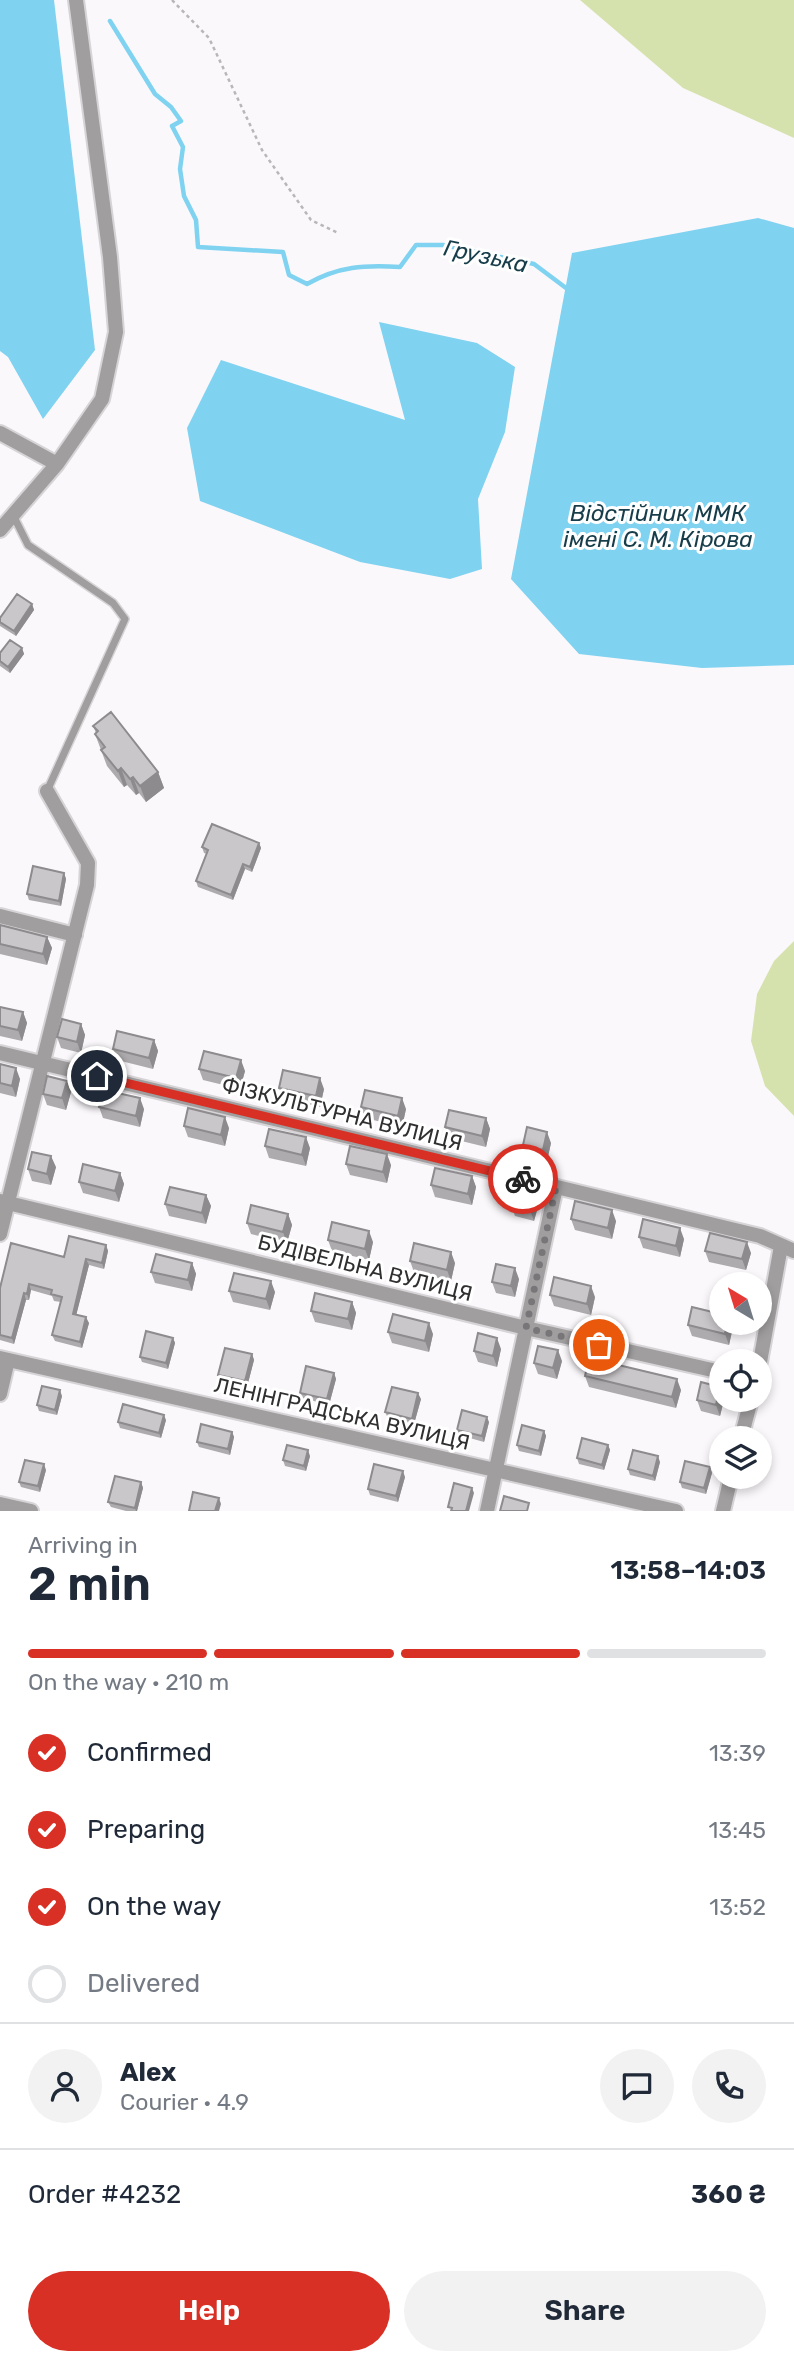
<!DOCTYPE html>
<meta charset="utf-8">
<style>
:root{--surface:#fff;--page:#f2f2f3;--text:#1f2937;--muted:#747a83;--line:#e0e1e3;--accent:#d93025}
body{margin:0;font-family:Rubik,sans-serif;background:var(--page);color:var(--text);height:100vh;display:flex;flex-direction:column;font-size:26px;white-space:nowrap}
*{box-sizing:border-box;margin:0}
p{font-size:23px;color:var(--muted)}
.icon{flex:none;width:38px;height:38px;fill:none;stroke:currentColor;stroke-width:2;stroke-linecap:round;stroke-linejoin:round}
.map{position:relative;height:1511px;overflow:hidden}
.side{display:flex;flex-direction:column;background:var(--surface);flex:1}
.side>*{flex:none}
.needle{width:46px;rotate:322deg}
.tools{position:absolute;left:709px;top:1272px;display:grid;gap:14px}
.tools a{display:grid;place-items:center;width:63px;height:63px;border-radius:50%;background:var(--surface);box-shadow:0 4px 10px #0003;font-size:35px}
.pin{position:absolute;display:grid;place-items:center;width:60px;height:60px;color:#fff;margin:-30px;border:4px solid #fff;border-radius:50%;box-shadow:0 2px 7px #0007}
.courier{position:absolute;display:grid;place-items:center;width:70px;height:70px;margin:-35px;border:5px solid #d93025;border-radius:50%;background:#fff;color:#222;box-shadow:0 2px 9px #0007}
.head em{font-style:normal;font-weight:600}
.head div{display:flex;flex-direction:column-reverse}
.head{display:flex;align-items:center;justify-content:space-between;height:119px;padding:0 28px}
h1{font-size:46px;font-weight:600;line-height:52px}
.bar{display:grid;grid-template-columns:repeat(4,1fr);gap:10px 7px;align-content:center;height:84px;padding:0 28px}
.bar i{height:9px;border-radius:5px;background:var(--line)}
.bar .on{background:var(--accent)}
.bar p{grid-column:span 4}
.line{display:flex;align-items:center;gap:18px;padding:0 28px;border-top:2px solid var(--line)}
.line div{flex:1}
.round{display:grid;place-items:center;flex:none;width:74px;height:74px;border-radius:37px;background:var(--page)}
ol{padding:0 28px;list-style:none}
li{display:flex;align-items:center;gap:21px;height:77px}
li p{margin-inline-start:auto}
li .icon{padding:7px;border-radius:50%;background:var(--accent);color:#fff;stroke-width:4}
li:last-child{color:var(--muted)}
li i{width:38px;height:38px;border:4px solid var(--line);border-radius:50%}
.primary-button{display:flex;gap:14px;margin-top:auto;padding:14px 28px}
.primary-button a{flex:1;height:80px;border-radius:42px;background:var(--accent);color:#fff;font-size:28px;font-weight:600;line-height:80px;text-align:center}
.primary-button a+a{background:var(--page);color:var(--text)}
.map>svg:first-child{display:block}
</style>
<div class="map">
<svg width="794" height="1511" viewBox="0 0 794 1511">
<rect width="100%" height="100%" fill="#fbf8fb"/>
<path fill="#d5e2ae" d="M580,0H794V138L683,88Z
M794,941V1116L765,1086L751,1041L757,994L774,961Z"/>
<path fill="#7fd2f0" d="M0,0H54L95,350L43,419L8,357L0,351Z
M758,218L794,228V665L702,668L579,654L511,579L572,253Z
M379,322L477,343L515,367L505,432L478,499L482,569L450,579L360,562L200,501L187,428L221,360L405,420Z"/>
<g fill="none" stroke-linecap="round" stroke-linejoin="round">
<path stroke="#7fd2f0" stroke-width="4.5" d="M110,21L155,94L171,107L181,121L172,126L183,147L180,169L184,196L196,220L198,247L283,252L289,275L307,284C339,266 364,265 400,267L416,245H443L534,264L566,288"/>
<g stroke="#d7d4d7" stroke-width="10">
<path id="lane" d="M13,515L28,545L113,603L125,619L47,791"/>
</g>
<g stroke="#d7d4d7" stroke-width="18">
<path id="street" d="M0,433L57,464L102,399L116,332L110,257L76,0
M0,530L57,464
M0,916L75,935
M0,1053L760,1236L794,1251
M0,1201L526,1328L721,1372
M0,1234L87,885L88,863L47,791
M0,1358L676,1511
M760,1362L781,1246
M0,1394L8,1360
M741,1438L751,1400
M0,1504L31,1511
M487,1511L556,1187
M723,1511L731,1477"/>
</g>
<path stroke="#b8b6b8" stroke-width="2.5" stroke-dasharray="3.5 3.5" stroke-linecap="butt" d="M172,0L209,38L262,150L311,220L338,233"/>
<use href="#lane" stroke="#a09e9e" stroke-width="7"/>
<use href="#street" stroke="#a09e9e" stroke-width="14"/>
</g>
<path fill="#aeabae" d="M32,604L34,610L16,636L0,626V618Z
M22,648L24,654L10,673L0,666V653Z
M93,726L158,772L164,788L146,802L139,793L136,795L127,785L124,787L107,766L95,734L96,733Z
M259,843L261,848L252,872L245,869L233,900L198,887L196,881L207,854L204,853L202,847Z
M64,873L66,879L61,906L29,900L27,894Z
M0,925L47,937L52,948L47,965L0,954Z
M0,1007L23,1012L27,1023L22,1041L0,1036Z
M81,1024L85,1035L81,1053L61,1048L57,1037Z
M154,1040L158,1051L153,1069L117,1060L113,1049Z
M0,1064L20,1079L16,1097L0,1093Z
M199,1069L245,1071L240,1089L203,1080Z
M67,1081L71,1092L66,1110L47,1105L43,1094Z
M279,1088L324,1089L320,1107L283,1099Z
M99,1107L144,1109L140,1127L103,1118Z
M361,1107L406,1109L402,1127L365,1118Z
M486,1118L490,1129L486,1147L449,1138L445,1127Z
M184,1126L229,1128L225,1146L188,1137Z
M551,1143L547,1161L527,1156L523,1145Z
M265,1146L310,1148L306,1166L269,1158Z
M346,1164L391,1165L387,1183L350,1175Z
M56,1167L51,1185L32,1181L28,1169Z
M120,1173L124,1184L119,1202L83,1193L79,1182Z
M472,1176L476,1187L472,1205L435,1197L431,1185Z
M535,1192L539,1203L534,1221L515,1216L511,1205Z
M206,1195L211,1206L206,1224L169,1216L165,1204Z
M288,1214L292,1225L287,1243L251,1234L247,1223Z
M571,1219L616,1221L612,1239L575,1230Z
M639,1237L684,1239L680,1257L643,1248Z
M328,1240L373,1242L369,1260L332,1251Z
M106,1245L108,1251L104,1269L89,1265L76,1315L89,1323L82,1348L55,1341L52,1335L61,1302L54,1301L52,1296L31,1290L29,1300H26L14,1344L0,1340V1288L64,1257Z
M705,1251L751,1253L746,1270L709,1262Z
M410,1261L455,1263L451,1281L414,1272Z
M192,1263L196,1274L192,1291L155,1283L151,1272Z
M519,1279L515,1297L496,1293L492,1282Z
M229,1291L275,1292L270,1310L233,1302Z
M550,1295L595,1297L591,1315L554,1306Z
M352,1302L356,1313L352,1330L315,1322L311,1311Z
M688,1325L733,1327L729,1345L692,1336Z
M388,1332L433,1334L429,1352L392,1343Z
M173,1338L175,1343L168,1369L142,1362L140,1357Z
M501,1349L497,1367L478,1362L474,1351Z
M252,1354L254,1360L247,1387L220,1380L218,1375Z
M562,1361L557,1379L538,1374L534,1363Z
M334,1373L336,1379L329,1405L302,1398L300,1393Z
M585,1376L681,1390L676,1408L589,1387Z
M720,1387L721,1400H724L720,1416L701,1411L697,1400Z
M62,1396L57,1415L39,1411L37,1405Z
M421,1399L414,1424L388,1418L385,1412Z
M166,1420L161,1438L120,1428L118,1422Z
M489,1422L484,1442L459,1435L457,1430Z
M544,1431L546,1436L541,1456L519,1451L517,1445Z
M232,1432L234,1437L230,1455L199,1447L197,1442Z
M608,1445L610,1450L604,1470L579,1464L577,1458Z
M310,1456L306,1471L285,1466L283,1460Z
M660,1462L655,1481L630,1475L628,1469Z
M710,1467L712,1473L706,1494L682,1488L680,1482Z
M46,1470L40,1492L21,1487L19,1482Z
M405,1477L398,1502L370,1495L368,1489Z
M141,1482L143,1488L137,1511H126L111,1507L108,1502Z"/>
<path fill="#8d8b8d" d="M32,604L34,610L16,636L14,631Z
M22,648L24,654L10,673L8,667Z
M121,768L127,785L124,787L118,771Z
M158,772L164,788L146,802L140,786Z
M133,777L139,793L136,795L130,779Z
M259,843L261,848L252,872L250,867Z
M243,864L245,869L233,900L231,895Z
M64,873L66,879L61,906L59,901Z
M47,937L52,948L47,965L43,954Z
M23,1012L27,1023L22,1041L18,1030Z
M81,1024L85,1035L81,1053L77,1042Z
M154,1040L158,1051L153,1069L149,1058Z
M241,1060L245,1071L240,1089L236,1078Z
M16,1068L20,1079L16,1097L12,1086Z
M320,1078L324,1089L320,1107L316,1096Z
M67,1081L71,1092L66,1110L62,1098Z
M140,1098L144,1109L140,1127L136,1116Z
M402,1098L406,1109L402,1127L398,1116Z
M225,1117L229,1128L225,1146L221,1135Z
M486,1118L490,1129L486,1147L482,1136Z
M547,1132L551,1143L547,1161L543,1150Z
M306,1137L310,1148L306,1166L302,1155Z
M387,1154L391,1165L387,1183L383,1172Z
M51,1156L56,1167L51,1185L47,1174Z
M120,1173L124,1184L119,1202L115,1191Z
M472,1176L476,1187L472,1205L468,1194Z
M535,1192L539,1203L534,1221L530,1210Z
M206,1195L211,1206L206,1224L202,1213Z
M612,1210L616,1221L612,1239L608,1228Z
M288,1214L292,1225L287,1243L283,1232Z
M680,1228L684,1239L680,1257L676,1246Z
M369,1231L373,1242L369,1260L365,1249Z
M747,1242L751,1253L746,1270L742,1259Z
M106,1245L108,1251L104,1269L102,1263Z
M451,1252L455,1263L451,1281L447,1270Z
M86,1259L89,1265L75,1320L73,1314Z
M192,1263L196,1274L192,1291L188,1280Z
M515,1268L519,1279L515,1297L511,1286Z
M271,1281L275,1292L270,1310L266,1299Z
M29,1284L31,1290L29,1300L27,1294Z
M591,1286L595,1297L591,1315L587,1304Z
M24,1293L26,1300L14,1344L12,1338Z
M352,1302L356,1313L352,1330L348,1319Z
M86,1317L89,1323L82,1348L80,1342Z
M429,1323L433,1334L429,1352L425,1341Z
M727,1323H732L733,1327L729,1345L725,1334Z
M173,1338L175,1343L168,1369L166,1363Z
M497,1338L501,1349L497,1367L493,1356Z
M558,1350L562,1361L557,1379L553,1368Z
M252,1354L254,1360L247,1387L245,1381Z
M334,1373L336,1379L329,1405L327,1399Z
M677,1379L681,1390L676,1408L672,1397Z
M720,1387L721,1400H724L720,1416L716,1405Z
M60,1390L62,1396L57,1415L55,1410Z
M418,1393L421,1399L414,1424L412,1419Z
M164,1415L166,1420L161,1438L159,1433Z
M487,1417L489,1422L484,1442L482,1436Z
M544,1431L546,1436L541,1456L539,1451Z
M232,1432L234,1437L230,1455L228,1449Z
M608,1445L610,1450L604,1470L602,1465Z
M308,1450L310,1456L306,1471L304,1466Z
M658,1456L660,1462L655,1481L653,1476Z
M44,1464L46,1470L40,1492L38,1486Z
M710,1467L712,1473L706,1494L704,1488Z
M403,1471L405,1477L398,1502L396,1496Z
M141,1482L143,1488L137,1511H136L135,1508Z
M472,1488L474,1493L469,1511H466Z
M219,1498L221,1504L219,1511H215Z"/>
<path fill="#cac7ca" stroke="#8d8b8d" stroke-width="2" d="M17,594L32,604L14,631L0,622V618Z
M10,640L22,648L8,667L0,661V653Z
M111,712L158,772L140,786L133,777L130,779L121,768L118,771L101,750L105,747L95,734L98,731L93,726Z
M212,824L259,843L250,867L243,864L231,895L196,881L208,850L202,847Z
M33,866L64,873L59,901L27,894Z
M0,925L47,937L43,954L0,944Z
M0,1007L23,1012L18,1030L0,1026Z
M62,1019L81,1024L77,1042L57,1037Z
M117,1031L154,1040L149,1058L113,1049Z
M204,1051L241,1060L236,1078L199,1069Z
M0,1064L16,1068L12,1086L0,1083Z
M283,1070L320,1078L316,1096L279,1088Z
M47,1076L67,1081L62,1098L43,1094Z
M104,1090L140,1098L136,1116L99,1107Z
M365,1090L402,1098L398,1116L361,1107Z
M188,1108L225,1117L221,1135L184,1126Z
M449,1110L486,1118L482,1136L445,1127Z
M527,1127L547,1132L543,1150L523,1145Z
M269,1129L306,1137L302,1155L265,1146Z
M350,1146L387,1154L383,1172L346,1164Z
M32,1152L51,1156L47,1174L28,1169Z
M83,1164L120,1173L115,1191L79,1182Z
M435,1168L472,1176L468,1194L431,1185Z
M170,1187L206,1195L202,1213L165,1204Z
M515,1188L535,1192L530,1210L511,1205Z
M575,1201L612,1210L608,1228L571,1219Z
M251,1205L288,1214L283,1232L247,1223Z
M643,1219L680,1228L676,1246L639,1237Z
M332,1222L369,1231L365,1249L328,1240Z
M710,1233L747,1242L742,1259L705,1251Z
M69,1236L106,1245L102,1263L86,1259L73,1314L86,1317L80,1342L52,1335L62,1297L51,1294L52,1290L29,1284L27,1294L24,1293L12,1338L0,1335V1288L11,1243L64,1257Z
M414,1243L451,1252L447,1270L410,1261Z
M156,1254L192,1263L188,1280L151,1272Z
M496,1264L515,1268L511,1286L492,1282Z
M234,1273L271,1281L266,1299L229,1291Z
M554,1277L591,1286L587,1304L550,1295Z
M315,1293L352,1302L348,1319L311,1311Z
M692,1307L721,1314V1323H727L725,1334L688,1325Z
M393,1314L429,1323L425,1341L388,1332Z
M146,1331L173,1338L166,1363L140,1357Z
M478,1333L497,1338L493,1356L474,1351Z
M538,1346L558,1350L553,1368L534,1363Z
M225,1348L252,1354L245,1381L218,1375Z
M589,1358L677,1379L672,1397L585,1376Z
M306,1366L334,1373L327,1399L300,1393Z
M701,1382L720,1387L716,1405L697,1400Z
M42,1386L60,1390L55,1410L37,1405Z
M392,1387L418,1393L412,1419L385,1412Z
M123,1404L164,1415L159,1433L118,1422Z
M462,1410L487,1417L482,1436L457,1430Z
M201,1424L232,1432L228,1449L197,1442Z
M522,1425L544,1431L539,1451L517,1445Z
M582,1438L608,1445L602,1465L577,1458Z
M287,1445L308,1450L304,1466L283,1460Z
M633,1450L658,1456L653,1476L628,1469Z
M25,1460L44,1464L38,1486L19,1482Z
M685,1461L710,1467L704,1488L680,1482Z
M374,1464L403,1471L396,1496L368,1489Z
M115,1476L141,1482L135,1508L108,1502Z
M454,1483L472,1488L466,1511H451L452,1508L448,1507Z
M193,1492L219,1498L215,1511H189Z
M504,1496L529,1503L527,1511H500Z"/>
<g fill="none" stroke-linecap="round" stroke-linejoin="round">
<path stroke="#787678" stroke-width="7" stroke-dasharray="0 12.6" d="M523,1179L556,1187L526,1328L599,1345"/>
<path stroke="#d93025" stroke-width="9" d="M97,1076L523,1179"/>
</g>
<g text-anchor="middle" stroke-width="6" stroke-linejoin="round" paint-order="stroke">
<g font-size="21" fill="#313031" stroke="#fff">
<text transform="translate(342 1114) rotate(14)" y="7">ФIЗКУЛЬТУРНА ВУЛИЦЯ</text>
<text transform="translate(365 1268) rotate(14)" y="7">БУДІВЕЛЬНА ВУЛИЦЯ</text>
<text transform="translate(342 1414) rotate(13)" y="7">ЛЕНІНГРАДСЬКА ВУЛИЦЯ</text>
</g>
<g font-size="23" font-style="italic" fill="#173d4a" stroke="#fff">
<text transform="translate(486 256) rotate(12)" y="8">Грузька</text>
<text x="658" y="521">Відстійник ММК<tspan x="658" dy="26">імені С. М. Кірова</tspan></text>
</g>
</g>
</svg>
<div class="tools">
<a><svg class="needle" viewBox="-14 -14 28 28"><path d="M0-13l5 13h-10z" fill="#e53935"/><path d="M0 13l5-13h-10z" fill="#747a83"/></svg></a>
<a><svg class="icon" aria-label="locate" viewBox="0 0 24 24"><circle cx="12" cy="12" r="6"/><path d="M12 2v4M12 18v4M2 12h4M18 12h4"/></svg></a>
<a><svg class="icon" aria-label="layers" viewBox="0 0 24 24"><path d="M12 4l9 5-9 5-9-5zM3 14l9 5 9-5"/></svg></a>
</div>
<div class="pin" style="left:599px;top:1345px;background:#ea580c"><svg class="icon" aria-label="bag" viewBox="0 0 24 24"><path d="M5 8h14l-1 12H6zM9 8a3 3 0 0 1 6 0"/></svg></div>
<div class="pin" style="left:97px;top:1076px;background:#1f2937"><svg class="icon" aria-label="home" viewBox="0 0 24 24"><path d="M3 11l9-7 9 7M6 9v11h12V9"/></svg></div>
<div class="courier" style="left:523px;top:1179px"><svg class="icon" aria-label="bike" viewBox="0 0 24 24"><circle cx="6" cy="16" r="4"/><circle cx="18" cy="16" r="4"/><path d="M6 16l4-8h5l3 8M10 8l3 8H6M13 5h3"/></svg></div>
</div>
<section class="side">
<div class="head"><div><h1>2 min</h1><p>Arriving in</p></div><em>13:58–14:03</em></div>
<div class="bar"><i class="on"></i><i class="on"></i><i class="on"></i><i></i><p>On the way · 210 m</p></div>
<ol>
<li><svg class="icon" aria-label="check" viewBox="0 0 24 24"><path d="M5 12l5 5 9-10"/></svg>Confirmed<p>13:39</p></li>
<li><svg class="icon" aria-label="check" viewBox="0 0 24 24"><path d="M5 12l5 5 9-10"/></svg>Preparing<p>13:45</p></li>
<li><svg class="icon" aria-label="check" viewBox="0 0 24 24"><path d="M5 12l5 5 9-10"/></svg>On the way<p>13:52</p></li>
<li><i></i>Delivered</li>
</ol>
<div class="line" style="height:126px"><a class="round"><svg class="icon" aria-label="person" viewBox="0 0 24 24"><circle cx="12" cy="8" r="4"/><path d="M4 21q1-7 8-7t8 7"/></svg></a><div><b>Alex</b><p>Courier · 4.9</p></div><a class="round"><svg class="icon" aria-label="chat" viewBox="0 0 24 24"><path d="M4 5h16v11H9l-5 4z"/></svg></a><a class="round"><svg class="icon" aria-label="phone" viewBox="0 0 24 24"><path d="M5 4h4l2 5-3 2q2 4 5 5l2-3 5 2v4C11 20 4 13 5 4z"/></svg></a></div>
<div class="line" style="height:91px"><div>Order #4232</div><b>360 ₴</b></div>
<div class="primary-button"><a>Help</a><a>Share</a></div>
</section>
